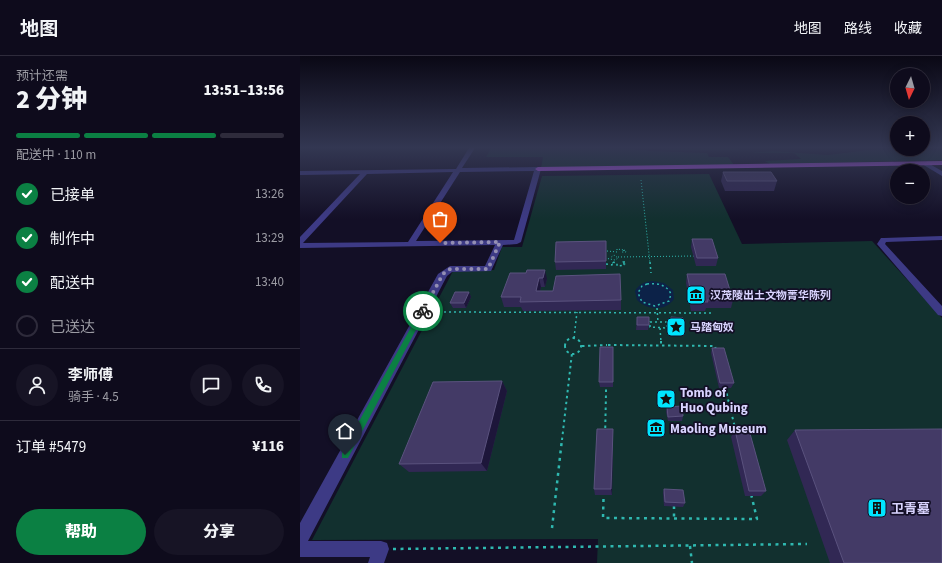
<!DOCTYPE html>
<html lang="zh">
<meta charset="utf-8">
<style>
:root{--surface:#0e0b1c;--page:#171425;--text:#f1f3f6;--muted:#9b9ba3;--line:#2e2b3b;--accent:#0b8043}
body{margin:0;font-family:"Source Sans 3","Noto Sans SC",sans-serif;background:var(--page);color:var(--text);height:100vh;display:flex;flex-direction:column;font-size:15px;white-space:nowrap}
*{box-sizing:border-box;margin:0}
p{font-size:13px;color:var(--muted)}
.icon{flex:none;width:22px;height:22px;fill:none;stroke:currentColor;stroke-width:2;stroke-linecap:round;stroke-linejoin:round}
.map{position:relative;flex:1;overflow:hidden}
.details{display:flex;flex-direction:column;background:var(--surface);width:300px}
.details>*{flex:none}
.needle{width:26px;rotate:185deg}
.buttons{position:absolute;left:590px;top:12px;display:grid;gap:8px}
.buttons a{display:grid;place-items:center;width:40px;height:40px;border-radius:50%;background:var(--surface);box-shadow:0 2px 10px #0003,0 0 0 1px var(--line);font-size:20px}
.pin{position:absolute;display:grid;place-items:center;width:34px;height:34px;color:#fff;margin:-41px -17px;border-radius:50% 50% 50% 0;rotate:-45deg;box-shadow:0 0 4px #0007}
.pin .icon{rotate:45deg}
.courier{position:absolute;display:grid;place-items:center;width:40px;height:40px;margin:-20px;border:3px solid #0b8043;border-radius:50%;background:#fff;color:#222;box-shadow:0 1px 5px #0007}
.overview em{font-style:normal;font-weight:800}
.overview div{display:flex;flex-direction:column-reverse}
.overview{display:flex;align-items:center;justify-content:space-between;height:68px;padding:0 16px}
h1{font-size:26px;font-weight:800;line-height:30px}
.bar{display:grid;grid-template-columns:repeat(4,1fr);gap:6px 4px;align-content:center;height:48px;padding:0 16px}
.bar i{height:5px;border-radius:3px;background:var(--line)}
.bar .active{background:var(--accent)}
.bar p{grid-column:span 4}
.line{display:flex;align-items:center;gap:10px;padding:0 16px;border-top:1px solid var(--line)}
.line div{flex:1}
.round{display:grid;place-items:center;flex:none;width:42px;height:42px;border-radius:21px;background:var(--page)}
ol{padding:0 16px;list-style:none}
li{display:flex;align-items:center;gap:12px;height:44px}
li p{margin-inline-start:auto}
li .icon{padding:4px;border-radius:50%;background:var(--accent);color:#fff;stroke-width:4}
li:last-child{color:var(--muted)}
li i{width:22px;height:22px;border:2px solid var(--line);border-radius:50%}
.button{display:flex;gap:8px;margin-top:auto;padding:8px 16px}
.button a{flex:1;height:46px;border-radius:24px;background:var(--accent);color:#fff;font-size:16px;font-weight:800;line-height:46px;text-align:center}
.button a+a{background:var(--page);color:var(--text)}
header{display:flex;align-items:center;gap:24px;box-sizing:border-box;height:56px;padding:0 20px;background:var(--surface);border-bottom:1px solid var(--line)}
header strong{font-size:19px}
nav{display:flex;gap:22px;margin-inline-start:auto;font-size:14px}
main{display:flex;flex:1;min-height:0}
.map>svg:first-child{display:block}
</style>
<header>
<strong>地图</strong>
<nav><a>地图</a><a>路线</a><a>收藏</a></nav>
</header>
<main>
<section class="details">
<div class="overview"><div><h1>2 分钟</h1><p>预计还需</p></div><em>13:51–13:56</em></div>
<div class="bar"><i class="active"></i><i class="active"></i><i class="active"></i><i></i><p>配送中 · 110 m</p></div>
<ol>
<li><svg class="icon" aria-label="check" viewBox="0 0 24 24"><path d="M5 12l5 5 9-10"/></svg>已接单<p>13:26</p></li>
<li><svg class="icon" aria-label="check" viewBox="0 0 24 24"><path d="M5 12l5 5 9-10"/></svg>制作中<p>13:29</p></li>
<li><svg class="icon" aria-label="check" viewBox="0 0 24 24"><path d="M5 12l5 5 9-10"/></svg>配送中<p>13:40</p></li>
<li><i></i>已送达</li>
</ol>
<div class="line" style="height:72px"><a class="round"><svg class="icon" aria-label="person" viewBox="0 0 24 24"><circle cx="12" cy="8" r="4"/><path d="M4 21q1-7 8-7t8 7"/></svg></a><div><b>李师傅</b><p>骑手 · 4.5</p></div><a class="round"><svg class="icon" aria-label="chat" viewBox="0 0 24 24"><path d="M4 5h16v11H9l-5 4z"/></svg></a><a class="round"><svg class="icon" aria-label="phone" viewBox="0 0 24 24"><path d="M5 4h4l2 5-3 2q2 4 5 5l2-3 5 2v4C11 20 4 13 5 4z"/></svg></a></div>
<div class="line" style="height:52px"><div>订单 #5479</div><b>¥116</b></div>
<div class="button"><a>帮助</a><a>分享</a></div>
</section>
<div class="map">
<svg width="642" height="507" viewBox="0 0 642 507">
<rect width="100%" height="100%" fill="#130f26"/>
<path fill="#12302f" d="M191,92H324L352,95L407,97L409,101H428L434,109L241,112L243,101H186Z
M336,92H438L439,94H368Z
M576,93L642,94V104L470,108L465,105L501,103L494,97H450L473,95L528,99Z
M409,118L442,188L572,185L642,262V507H297L298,483L12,484L153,215L194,214L202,191H222L242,120Z"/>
<path fill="#0c2248" d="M352,225L364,227L373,234L374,243C365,256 347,254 337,244L335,235C339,228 344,226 352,225Z"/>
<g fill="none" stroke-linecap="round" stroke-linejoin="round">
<path stroke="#2fb8b0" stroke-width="1" stroke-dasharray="1 2" stroke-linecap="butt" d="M341,124L350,207
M324,194L326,195V196H322Z
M307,195L317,196V193L324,194
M318,201L394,200
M305,202L315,204L318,202L314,199L310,202
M312,207H315
M323,207H325"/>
<path stroke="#2fb8b0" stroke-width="1.5" stroke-dasharray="2 3" stroke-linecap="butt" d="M323,206H325L326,208H322Z
M350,206L351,217
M306,208L312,209V206L317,207V210L325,209
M347,228C357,227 366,228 371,238L369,245L355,250L342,246L338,237L342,230Z
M357,252L358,266
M144,256L413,257
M350,266H367V272L350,271Z
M360,272L361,286
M274,282L277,256"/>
<path stroke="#2fb8b0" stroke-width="2" stroke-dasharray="2.5 3.5" stroke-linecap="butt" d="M265 290a8 8 0 1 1 16 0a8 8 0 1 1-16 0Z
M361,285V290
M282,290L307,289
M262,384L272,297
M305,384L307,289L415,290L438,384"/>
<path stroke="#2fb8b0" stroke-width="2.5" stroke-dasharray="3 4.5" stroke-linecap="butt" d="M305,383L303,462L457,463L438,383
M374,450V462
M252,472L262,383
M390,490L392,507
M93,493L507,488"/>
<path fill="#3d3a85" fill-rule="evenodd" d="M169,92H175L162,112L238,111L241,113L221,186L217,188L203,189L191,215L152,216L147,220L8,485H81L87,487L89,493L84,507H68L70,501H0V467L138,218L150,210H185L195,189L0,192V181L60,118L0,119V115L156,113ZM234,115L214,184L116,185L160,116ZM153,116L108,186L3,187L67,118Z
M622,106H626L642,115V120L622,108Z
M642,180V184L586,186L585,188L642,250V260L638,259L577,188L581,182H584Z"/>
<path fill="#c25bff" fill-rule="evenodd" d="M642,105V109L238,115L235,113L238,111Z"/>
</g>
<path fill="#312854" d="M423,116L477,125L474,135H425L421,125Z
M392,183L418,202L416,210H396L391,191Z
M306,185V213L256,214L255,206Z
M226,217L247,223L245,231H241L240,235L321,244V254L223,255L221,251H204L201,241Z
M387,218L433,244L431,252H406L405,255H391L386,227Z
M169,236L171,241L166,252H153L150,247Z
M337,261L349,269L348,274H336Z
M371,261L383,270L382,275L370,274V266Z
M313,291V331H300L299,326Z
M412,292L434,327L431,332H419L411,297Z
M202,325L207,335L187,415L109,416L99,408Z
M367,351L383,360L382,365H368L366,356Z
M313,373L312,439H295L294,433Z
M435,374L466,435L461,440H445L431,381Z
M495,374L642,507H530L487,384Z
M364,433L385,447L383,451L364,450L363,437Z"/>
<path fill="#1d163a" d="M245,214L247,223L245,231L243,222Z
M239,222L241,231L238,244L236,235Z
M169,236L171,241L166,252L164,247Z
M202,325L207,335L187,415L181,407Z
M313,373V380L312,439L311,433Z"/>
<path fill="#433a66" stroke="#5a527e" d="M423,116H471L477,125H427Z
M392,183H412L418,202H397Z
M306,185V205L255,206L256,186Z
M227,214H245L243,222H239L236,235H253L256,220L320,218L321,244L220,246L221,241H201L210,217H226Z
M387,218H425L433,244H407L408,246H393Z
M155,236H169L164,247H150Z
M337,261H349V269H337Z
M371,261L383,262V270L371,269Z
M300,291H313V326H299Z
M412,292H424L434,327H420Z
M202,325L181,407L99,408L133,326Z
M382,350L383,360L368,361L367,351Z
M297,373H313L311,433H294Z
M642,373V507H544L495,374Z
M435,374H449L466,435H449Z
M364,433L383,434L385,447L365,446Z"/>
<linearGradient id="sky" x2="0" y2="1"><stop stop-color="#0a0815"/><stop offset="0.56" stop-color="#333752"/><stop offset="1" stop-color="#333752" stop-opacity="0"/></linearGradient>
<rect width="642" height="163" fill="url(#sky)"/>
<path fill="#0b8043" d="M123,253L126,255L48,402H42V396L120,255Z"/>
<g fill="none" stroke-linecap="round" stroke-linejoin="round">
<path stroke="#948fb3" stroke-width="4" stroke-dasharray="0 7.2" d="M123,255L143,218L150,213H188L200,186L140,187"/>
</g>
<defs>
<g id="museum-square" transform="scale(1)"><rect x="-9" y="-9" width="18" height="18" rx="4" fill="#00e5ff" stroke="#130f26"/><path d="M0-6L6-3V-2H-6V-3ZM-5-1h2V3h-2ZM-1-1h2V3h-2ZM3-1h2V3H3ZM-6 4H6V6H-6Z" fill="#111"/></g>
<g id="sight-square" transform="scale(1)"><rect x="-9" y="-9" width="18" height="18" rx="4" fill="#00e5ff" stroke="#130f26"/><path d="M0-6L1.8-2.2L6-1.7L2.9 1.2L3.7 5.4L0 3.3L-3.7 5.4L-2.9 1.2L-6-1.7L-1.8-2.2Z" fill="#111"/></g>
<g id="building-square" transform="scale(1)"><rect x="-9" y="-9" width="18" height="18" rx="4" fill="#00e5ff" stroke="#130f26"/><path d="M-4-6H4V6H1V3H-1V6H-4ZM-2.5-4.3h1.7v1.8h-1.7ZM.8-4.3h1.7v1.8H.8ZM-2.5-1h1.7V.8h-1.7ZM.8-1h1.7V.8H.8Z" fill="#111"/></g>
</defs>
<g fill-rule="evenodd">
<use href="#museum-square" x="396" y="239"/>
<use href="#sight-square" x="376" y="271"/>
<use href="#sight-square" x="366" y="343"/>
<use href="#museum-square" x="356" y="372"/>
<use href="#building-square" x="577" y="452"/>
</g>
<g text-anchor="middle" stroke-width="3.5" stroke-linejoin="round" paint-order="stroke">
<g font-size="11" font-weight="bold" fill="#d9d4ff" stroke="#130f26" text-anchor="start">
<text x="410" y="243">汉茂陵出土文物菁华陈列</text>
<text x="390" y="275">马踏匈奴</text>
</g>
<g font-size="13" font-weight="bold" fill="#d9d4ff" stroke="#130f26" text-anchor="start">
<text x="380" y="341">Tomb of<tspan x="380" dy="15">Huo Qubing</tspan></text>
<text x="370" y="377">Maoling Museum</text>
<text x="591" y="457">卫青墓</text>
</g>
</g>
</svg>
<div class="buttons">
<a><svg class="needle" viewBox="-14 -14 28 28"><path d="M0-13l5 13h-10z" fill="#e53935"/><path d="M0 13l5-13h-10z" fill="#9b9ba3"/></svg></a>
<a>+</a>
<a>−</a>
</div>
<div class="pin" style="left:140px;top:187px;background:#ea580c"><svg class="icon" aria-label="bag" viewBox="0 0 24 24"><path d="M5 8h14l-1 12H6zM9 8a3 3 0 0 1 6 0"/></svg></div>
<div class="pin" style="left:45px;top:399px;background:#1f2937"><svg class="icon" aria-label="home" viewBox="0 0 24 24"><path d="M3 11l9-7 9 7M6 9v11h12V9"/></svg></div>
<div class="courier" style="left:123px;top:255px"><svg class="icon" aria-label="bike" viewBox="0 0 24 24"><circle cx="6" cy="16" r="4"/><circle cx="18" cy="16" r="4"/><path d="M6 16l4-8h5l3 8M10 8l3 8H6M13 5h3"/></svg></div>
</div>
</main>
